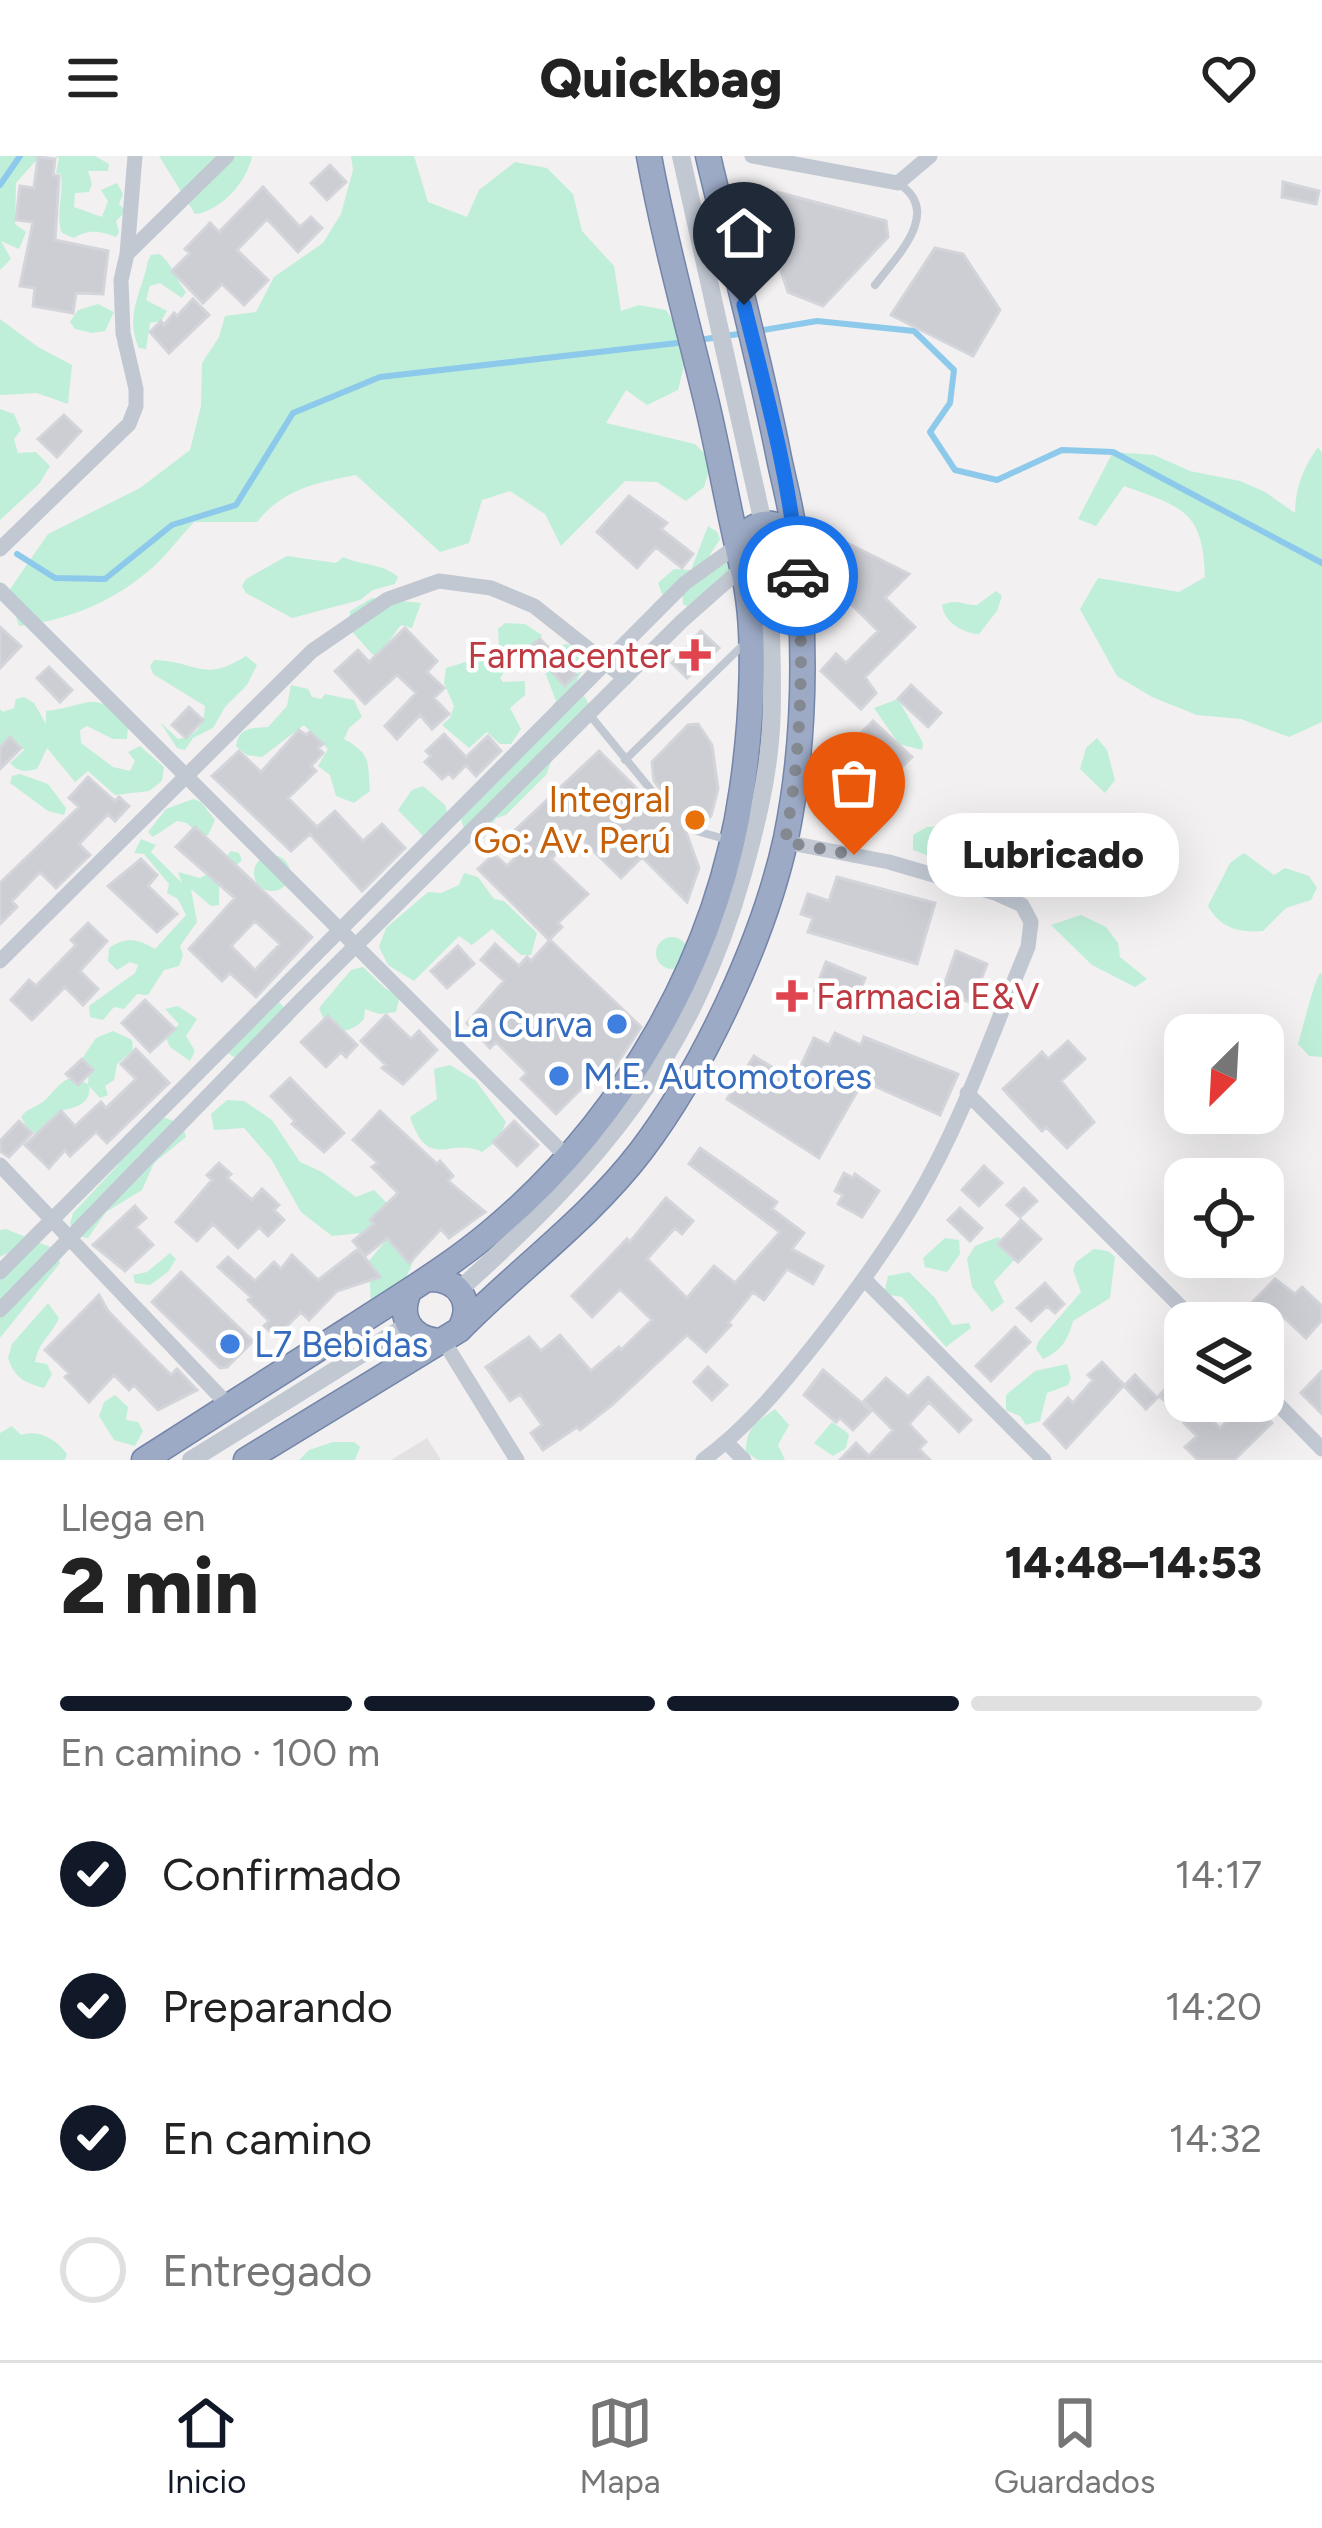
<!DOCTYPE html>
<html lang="es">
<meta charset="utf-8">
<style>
:root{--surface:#fff;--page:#f2f2f2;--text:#222;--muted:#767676;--line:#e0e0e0;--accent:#111827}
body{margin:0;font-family:Figtree,sans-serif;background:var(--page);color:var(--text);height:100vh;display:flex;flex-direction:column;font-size:45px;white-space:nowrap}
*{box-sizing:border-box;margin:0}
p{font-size:39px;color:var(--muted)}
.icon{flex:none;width:66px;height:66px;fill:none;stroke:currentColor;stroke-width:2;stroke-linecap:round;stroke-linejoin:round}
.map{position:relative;height:1304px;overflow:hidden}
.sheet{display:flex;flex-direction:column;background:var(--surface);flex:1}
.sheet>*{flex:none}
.needle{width:78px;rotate:204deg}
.buttons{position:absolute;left:1164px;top:858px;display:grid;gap:24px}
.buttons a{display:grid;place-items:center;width:120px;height:120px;border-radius:24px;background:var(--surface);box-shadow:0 12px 48px #0002;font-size:60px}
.pin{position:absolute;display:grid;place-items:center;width:102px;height:102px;color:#fff;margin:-123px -51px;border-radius:50% 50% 50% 0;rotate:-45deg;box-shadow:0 0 12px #0007}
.pin .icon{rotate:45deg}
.courier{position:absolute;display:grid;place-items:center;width:120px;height:120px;margin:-60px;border:9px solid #1a73e8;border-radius:50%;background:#fff;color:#222;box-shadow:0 3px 15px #0007}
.bubble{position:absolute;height:84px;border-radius:36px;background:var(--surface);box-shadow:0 12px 48px #0002;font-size:39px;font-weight:800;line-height:84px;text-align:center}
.overview em{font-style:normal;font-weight:800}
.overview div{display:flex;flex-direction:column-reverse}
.overview{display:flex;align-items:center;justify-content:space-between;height:204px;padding:0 60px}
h1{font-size:78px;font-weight:800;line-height:90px}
.bar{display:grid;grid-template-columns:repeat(4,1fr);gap:18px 12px;align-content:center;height:144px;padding:0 60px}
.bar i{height:15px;border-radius:9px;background:var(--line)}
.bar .current{background:var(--accent)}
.bar p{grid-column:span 4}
ol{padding:0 60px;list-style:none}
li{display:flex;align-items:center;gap:36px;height:132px}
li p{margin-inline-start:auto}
li .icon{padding:12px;border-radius:50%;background:var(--accent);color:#fff;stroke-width:4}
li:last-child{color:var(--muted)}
li i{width:66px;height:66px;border:6px solid var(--line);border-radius:50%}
header{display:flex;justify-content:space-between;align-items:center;height:156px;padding:0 60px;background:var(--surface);font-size:54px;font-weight:800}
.menu{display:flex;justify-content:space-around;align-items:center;height:168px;border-top:3px solid var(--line);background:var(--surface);font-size:33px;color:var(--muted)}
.menu a{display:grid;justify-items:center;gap:6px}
.menu .current{color:var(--accent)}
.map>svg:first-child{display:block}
</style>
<header><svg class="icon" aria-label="menu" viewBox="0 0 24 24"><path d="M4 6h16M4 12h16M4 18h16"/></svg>Quickbag<svg class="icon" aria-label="heart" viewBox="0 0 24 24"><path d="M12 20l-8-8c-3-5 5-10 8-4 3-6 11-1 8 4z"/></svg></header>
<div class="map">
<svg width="1322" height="1304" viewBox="0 0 1322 1304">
<rect width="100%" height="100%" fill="#f2f0f0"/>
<path fill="#e3e1e2" d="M427,1282L441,1304H391Z"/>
<path fill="#bfefd9" d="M0,0H40L16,27L15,68L26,76L19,93L1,85L11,103L0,114Z
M55,0H95L109,8L108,15H88L92,28L89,36L75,37L74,51L102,61L108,45L101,34L117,27L123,38L119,48L126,55L116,65L119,76L116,81C100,75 89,73 74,82L62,77C55,60 64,38 61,18L56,17L59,2Z
M159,0H252C247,26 221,55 195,58Z
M351,0H414L428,46L467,61L479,34L515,6L547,12L573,38L582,75L614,110L621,155L639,149L666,154L689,189L678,234L647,249L626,234L606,267L695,288L712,305L704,331L686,345L657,326L625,325L561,390L545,358L510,335L482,344L469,387L440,396L356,319C316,327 283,333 257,366H194C177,384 161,407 141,421C106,449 62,465 19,470L8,436L48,378L140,332L190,294L201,250L202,207L219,181L225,160L256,156L274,121L323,87L341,58L353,14Z
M159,98C172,106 176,124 186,136L182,142L160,127L150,130L146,144L167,155L161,165L150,167L146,193L139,192C124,159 142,137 148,105L151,99Z
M98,148L114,156L105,175L92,177L75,173L70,166L78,154Z
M0,163L38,191L72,209L68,248L37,237L0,239Z
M0,253L14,258L21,274L14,283L18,297L36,296L50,310L39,328L0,364Z
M1318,291L1322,297V566L1289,581L1241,563L1197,559L1152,541L1117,520L1080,453L1098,422L1179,436L1205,421C1203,353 1181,351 1124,330L1096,370L1078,363L1113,296L1154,299L1190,315L1240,325L1265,336L1295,357C1296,331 1302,314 1318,291Z
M708,370L717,376L720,383L705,407L727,400L737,404L708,452L699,458L683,448L682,436L662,438L658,427L674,413L691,414Z
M287,400L336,407L343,401C362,410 383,407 398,421L395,428L373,434L360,444L292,462L246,437L242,430L246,423Z
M996,435L1002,440L997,455L979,478C962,477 944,466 942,449C957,442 962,449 977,449Z
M372,442L421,447L412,472L401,469L386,489L405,507L397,514L372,498L349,472L350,455Z
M505,467L525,468L542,479C533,499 512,504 500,522L503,526L525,525V539L510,552L521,573L511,588H500L487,576L469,592L442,569L450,562L454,550L444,527L446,512L495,497L499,492L498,473Z
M567,488L578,493L583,512L576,527L590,550L554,598L546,619L506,659L496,662L483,683L466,680L459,656L531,579L556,545L545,516L556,491Z
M246,500L257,509L247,529L225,551L213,572L193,582L185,594L177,592L160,566L178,583C197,580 204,569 205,550L153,518L150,510L154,504C200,506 203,527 246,500Z
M291,529L308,533L312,541L321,543L325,538L354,544L362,561L349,572L344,583C373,599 367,607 370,635L354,647L336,640L330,619L318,610L328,593L304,569L262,601L247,599L236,590C239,571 252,572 268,571L287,550Z
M24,541L34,547L46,568V555C85,552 95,530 128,569L127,583H113L87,570L80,574L81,587L113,611L130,615L135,605L128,596L140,590L164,611L162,625L149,635L115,639L88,615L75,626L47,592L37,613C26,616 18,616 10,607L24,594L17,585L15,591L0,590V553L3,556L14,552L16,543Z
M898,543L923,587L922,594L899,588L874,552Z
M1097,582L1107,594L1115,624L1105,637L1080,613L1086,592Z
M20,618L48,628L66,652L64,659L48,655L10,627L12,620Z
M423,630L445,649L448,659L424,681L398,654L412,634Z
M193,643L201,646L215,664L208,679L200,680L187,667L177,665L153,681L148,676L166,653Z
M959,670L991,679L1013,698L1034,708L1036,719L1031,727L1006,728L913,694V679L927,671Z
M141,683L156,689L151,696L182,727L178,716L200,722L215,714L231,695L239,697L242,704L219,726V749L211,750L191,733L197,766L180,790L183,799L179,810L164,814L148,839L137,838L124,853L114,851L103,864L90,861L89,850L135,817L138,809L130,806L117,814L108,805L109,792C126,780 139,783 155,793L186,759L178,743L167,737L169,728L144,698L134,697Z
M1244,697L1274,719L1285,712L1309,720L1317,732L1311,744L1286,752L1263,775C1239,777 1220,772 1208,750L1230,707Z
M254 717a18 18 0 1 1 36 0a18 18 0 1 1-36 0Z
M464,717L478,721L494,743L504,745L537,777L531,799H521L492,773L472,789L459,780L414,825L388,809L379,791L386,772L428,736L441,737L459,729Z
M1081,759L1106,771L1118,787L1120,801L1147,823L1135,831L1092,809L1051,769Z
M656 797a16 16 0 1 1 32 0a16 16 0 1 1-32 0Z
M363,811L386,833L400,839L396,856L379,858L365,853L364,863C353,875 341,878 327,872L319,852L351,814Z
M1320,817L1322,818V901L1309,900L1298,888C1303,872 1313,828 1320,817Z
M267,841L279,846L293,860L292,865L256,898L241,906L228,897L243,882L242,871Z
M178,850L197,863L186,880L195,895L190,905L170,891L166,882L179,868L165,853Z
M113,875L132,884L133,894L117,908L114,924L105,930L108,939L100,942L89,930C92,949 73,952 59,955L39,980L28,973L21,961C28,951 36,952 44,945C55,935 58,926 73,921L88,928L89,915L83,901L96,882Z
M450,909L476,925L506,966L498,984L482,996C450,980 429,1017 410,961L437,943L434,913Z
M227,944L244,945L272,964L300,1006L322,1016L356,1041L374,1034L390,1050L415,1102L403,1128L371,1150L369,1105L388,1082L371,1076L332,1080L301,1056L271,1003L244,972L214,974L211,958Z
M165,962L182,968L186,981L154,1007L142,1034L106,1056L88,1082L81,1081L70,1068L73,1057L118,1009L117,999L158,963Z
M6,1073L55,1093L60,1107L0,1182V1116L11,1101L7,1097L0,1101V1074Z
M998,1081L1009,1091L1014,1104L994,1126L1004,1146L992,1156L972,1131L967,1103L975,1090Z
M945,1082L959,1084L960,1098L947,1116L925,1111L923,1102Z
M1094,1093L1108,1095L1115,1101L1110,1142L1073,1165C1068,1184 1061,1195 1043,1203L1036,1193L1038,1186L1081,1136L1073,1114L1076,1106Z
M170,1097L176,1103L168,1116L150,1129L135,1127L133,1119L147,1116Z
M909,1116L935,1142L952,1169L969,1167L971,1172L946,1191L902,1141L884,1138L888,1120Z
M48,1147L59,1162C51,1180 39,1185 35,1206L47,1208L52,1218L44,1232C23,1226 15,1222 8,1202L12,1188Z
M1067,1208L1071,1222L1068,1229L1047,1237L1040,1265L1026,1269L1020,1260L1006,1254V1239L1035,1215Z
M115,1239L128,1251L126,1264L138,1266L143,1275L135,1290L114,1284L99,1260L104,1246Z
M775,1253L789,1269L778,1289L785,1304H758L746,1296C746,1271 756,1267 775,1253Z
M832,1266L849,1278L846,1292L833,1300L814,1287Z
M12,1270L21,1279C39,1273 56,1283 67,1298L65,1304H0V1277Z
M333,1286H354L360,1291L355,1304H299L309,1294Z"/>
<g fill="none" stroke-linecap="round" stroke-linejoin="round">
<path stroke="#8dc9eb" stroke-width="6" d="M0,29L20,0
M758,175L817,165L914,175L954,214L950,247L930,276L955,314L997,324L1062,294L1113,296L1322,407
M699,184L745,177
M17,398L55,422L105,423L172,369L236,349L293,257L380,221L686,186"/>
</g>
<path fill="#cdced4" stroke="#d4d5db" stroke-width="3" fill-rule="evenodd" d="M38,1L55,3L53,19L59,20L55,84L108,95L103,138L76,137L73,157L33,150L35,132L20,130L33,66L16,64L20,30L34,32Z
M330,9L346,26L327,44L311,27Z
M1283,26L1319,35L1316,48L1282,41Z
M263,31L300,71L311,61L322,72L298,96L267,63L237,94L268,124L244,149L222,128L203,147L172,115L190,97L185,93L210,67L219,76Z
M777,36L886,65L888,81L823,150L788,136L761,55Z
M935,92L963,98L1000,154L973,200L891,159Z
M193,143L209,159L169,197L150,176L161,165L164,169L174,157L177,160Z
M64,259L81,275L57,301L38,283Z
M629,340L667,367L661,373L693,398L682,412L656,391L637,412L597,376Z
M841,384L909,418L885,442L915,471L865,521L876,537L861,553L821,515L836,498L846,507L878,475L846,443L848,438L827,417Z
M0,471L21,490L0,512Z
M405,472L437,505L427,516L444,532L434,542L449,558L432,573L420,559L397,583L385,570L416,537L397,519L365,548L335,515L358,494L369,506Z
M701,475L719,492L687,522L672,507Z
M540,483L576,519L565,530L529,491Z
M49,511L72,534L60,546L37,522Z
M911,529L941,557L928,571L898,543Z
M189,551L203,564L186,582L172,569Z
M873,565L912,601L860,651L843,634L870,605L852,586Z
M698,568L712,589L718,633L711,660L702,668L690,666L685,673L699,712L687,746L642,701L621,722L576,678L551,703L588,738L558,767L562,771L549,784L478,713L494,698L507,710L526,691L512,677L599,595L658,654L664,652L668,643L654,625L652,606L688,569Z
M299,574L306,579L310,576L323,588L318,592L323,597L311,610L316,615L288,642L317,671L335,655L363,685L382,668L405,692L362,735L310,678L291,695L212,620L239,595L261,616Z
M444,578L466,601L488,580L501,595L476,620L466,609L453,622L449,617L442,623L425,606L431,600L426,595Z
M10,581L21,592L0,613V592Z
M88,621L115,645L119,641L129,650L115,665L108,658L79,688L90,699L56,732L40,716L12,745L17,751L0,768V727L79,651L69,642Z
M195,671L312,781L256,841L230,817L222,825L189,793L235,742L176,691ZM255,765L280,788L255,814L231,790Z
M141,703L157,719L148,730L177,758L157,776L108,730Z
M837,721L935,747L917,808L808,776L813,762L801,758L808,738L829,745Z
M88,767L107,785L80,815L98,833L83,849L65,831L32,864L11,844L29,824L36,830L76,789L71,784Z
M550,784L641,871L610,919L606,915L590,932L586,928L556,958L521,923L527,917L496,886L490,892L467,867L504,825L481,804L495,788L519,810L527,801L531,805Z
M458,790L474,808L447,832L431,815Z
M956,795L987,808L972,847L942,835Z
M826,806L865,822L854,850L815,835Z
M145,844L175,873L150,896L122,867Z
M386,859L411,883L419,875L437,894L403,928L382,912L386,909L361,885Z
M328,860L357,889L346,901L341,896L326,911L301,886Z
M835,877L861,889L864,881L958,918L940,959L863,925L819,1002L727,943L754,900L794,925L814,882L829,889Z
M1068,885L1085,903L1061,925L1094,966L1067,992L1046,971L1042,975L1003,933L1042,896L1048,903Z
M136,893L169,927L107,987L96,976L70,1000L65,994L49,1012L25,989L61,955L75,970L101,946L106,952L136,923L121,908Z
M82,903L93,914L78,929L66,918Z
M290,922L344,977L324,996L292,968L295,965L271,940Z
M380,955L437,1008L440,1005L453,1020L448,1025L485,1056L449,1082L441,1073L409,1107L387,1082L365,1100L353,1085L374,1068L370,1064L398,1037L372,1011L378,1007L353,984Z
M19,965L32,977L9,1001L0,995V985Z
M514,965L538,989L517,1010L493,986Z
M700,992L777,1046L772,1053L804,1077L792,1093L823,1110L813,1128L787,1113L764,1144L753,1136L728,1167L731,1169L706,1196L687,1179L613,1248L580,1274L577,1271L543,1294L531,1277L542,1269L520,1238L510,1245L486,1211L529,1181L541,1195L560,1179L591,1215L619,1191L621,1194L652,1164L620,1133L592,1161L572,1140L627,1083L630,1086L666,1042L693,1065L682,1078L675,1072L647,1103L687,1142L714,1110L735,1127L780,1076L689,1008Z
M219,1007L231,1018L227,1022L252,1044L262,1033L279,1049L274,1054L284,1064L268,1080L259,1071L238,1092L213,1068L197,1085L176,1066L212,1024L207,1019Z
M984,1010L1002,1027L979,1050L962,1034Z
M844,1017L853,1022L855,1018L879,1035L862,1061L838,1048L843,1039L835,1035Z
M1024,1032L1037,1045L1020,1061L1007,1049Z
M135,1050L146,1062L136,1071L153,1089L125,1115L93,1089Z
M960,1052L982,1072L970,1085L948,1064Z
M1021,1064L1041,1083L1018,1106L998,1088Z
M358,1093L380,1121L337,1135L309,1164L301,1156L276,1181L264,1170L269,1165L248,1144L251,1141L218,1111L228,1101L255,1125L274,1106L281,1113L292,1099L318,1124Z
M181,1116L253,1185L227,1211L220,1212L152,1146Z
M1275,1123L1295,1138L1302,1131L1322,1150V1164L1306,1182L1279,1157L1271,1167H1253L1242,1157Z
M1045,1127L1064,1148L1055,1157L1047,1150L1031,1165L1017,1152Z
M99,1139L108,1155L142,1190L171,1219L177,1213L197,1234L158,1254L134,1229L129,1234L114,1219L89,1246L65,1221L69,1217L45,1194Z
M1015,1171L1030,1186L991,1225L976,1210Z
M1102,1206L1124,1229L1066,1292L1044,1268L1068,1242L1073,1247L1093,1224L1088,1219Z
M1185,1209V1245H1192L1220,1272L1248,1246L1272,1267L1234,1304H1198L1185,1291L1197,1280L1184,1267L1187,1263L1159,1240Z
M708,1211L727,1229L712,1244L694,1226Z
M823,1214L871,1255L853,1274L840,1262L836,1266L804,1239Z
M1322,1215V1258L1301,1237Z
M1135,1219L1157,1242L1146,1253L1124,1230Z
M928,1221L971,1264L959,1276L929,1246L909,1268L926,1286L919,1293L930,1304H840L856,1287L869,1300L893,1274L864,1245L886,1222L908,1241Z"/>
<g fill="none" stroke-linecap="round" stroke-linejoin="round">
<g stroke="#7485aa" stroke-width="27">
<path id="trunk" d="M739,387C754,361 781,361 796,387
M743,414C762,433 788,429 797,402
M410,1134C397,1160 410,1182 438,1185
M459,1174C518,1114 589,1063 641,995C703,913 764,783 786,682C805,589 806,486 796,391C794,362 785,331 779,302C759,201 732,101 708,0
M144,1304C213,1260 282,1216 351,1172C400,1140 448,1112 493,1074C623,965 718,802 742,633C751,571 758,476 743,415C730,362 720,303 707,248C687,165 664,83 649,0
M246,1304L459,1174C475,1148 460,1123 430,1123"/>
</g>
<path stroke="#c1c8d2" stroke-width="8" d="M875,129C896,101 943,56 899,28
M589,558L660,645
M625,604L744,488
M693,674L725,683"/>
<path stroke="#c1c8d2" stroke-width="15" d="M752,0L898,27L930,0
M127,98L227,0
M0,393L129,268L136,250V233L123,177L121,124L127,98L135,0
M0,434L566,1000
M0,805L312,495L388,443L439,425L491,432L534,450L625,522
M967,937L1197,1167
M0,1009L229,1250
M0,1116L685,427L738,389
M865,1124L1044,1304
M0,1154L301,844L682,465L742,412
M443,1184L517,1304
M1263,1233L1322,1293
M727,1287L744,1304
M703,1304C747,1272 783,1228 817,1185C853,1139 887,1093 917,1042C963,964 993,874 1028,791L1031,766L1022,749L995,737L889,706L785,686"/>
<path stroke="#c1c8d2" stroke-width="18" d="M681,0L763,367
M459,1134C599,1008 691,903 743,717C756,670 768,622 771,573C774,525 770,475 770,426
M191,1304L408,1169"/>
<use href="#trunk" stroke="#9caac6" stroke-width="24"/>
</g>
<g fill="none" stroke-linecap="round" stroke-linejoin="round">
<path stroke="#848890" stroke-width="12" stroke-dasharray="0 21.6" d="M798,420C804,509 801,598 785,686L854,699"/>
<path stroke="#1a73e8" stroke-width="15" d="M744,149C766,238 792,329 798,420"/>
</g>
<g fill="#e0444e" stroke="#fff" stroke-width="4.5">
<path d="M689 481h12v12h12v12h-12v12h-12v-12h-12v-12h12z"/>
<path d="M786 822h12v12h12v12h-12v12h-12v-12h-12v-12h12z"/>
</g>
<circle fill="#e8710a" stroke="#fff" stroke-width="4.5" cx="695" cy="664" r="12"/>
<g fill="#3f7fe0" stroke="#fff" stroke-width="4.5">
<circle cx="617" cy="868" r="12"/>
<circle cx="559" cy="920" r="12"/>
<circle cx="230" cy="1188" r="12"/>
</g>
<g text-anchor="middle" stroke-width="9" stroke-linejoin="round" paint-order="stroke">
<g font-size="36" fill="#be3a42" stroke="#fff" text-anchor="end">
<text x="671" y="512">Farmacenter</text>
<text x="816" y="853" text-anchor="start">Farmacia E&amp;V</text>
</g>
<g font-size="36" fill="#c56008" stroke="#fff" text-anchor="end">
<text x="671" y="656">Integral<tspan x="671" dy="41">Go: Av. Perú</tspan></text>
</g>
<g font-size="36" fill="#366cbe" stroke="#fff" text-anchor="start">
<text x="593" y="881" text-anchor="end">La Curva</text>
<text x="583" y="933">M.E. Automotores</text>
<text x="254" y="1201">L7 Bebidas</text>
</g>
</g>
</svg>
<div class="buttons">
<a><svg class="needle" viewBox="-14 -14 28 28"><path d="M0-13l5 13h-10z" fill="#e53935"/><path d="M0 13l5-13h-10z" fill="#767676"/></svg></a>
<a><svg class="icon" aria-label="locate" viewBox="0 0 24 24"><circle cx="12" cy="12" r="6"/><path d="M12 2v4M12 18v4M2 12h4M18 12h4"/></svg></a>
<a><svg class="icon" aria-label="layers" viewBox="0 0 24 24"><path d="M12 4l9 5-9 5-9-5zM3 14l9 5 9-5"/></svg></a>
</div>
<div class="pin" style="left:854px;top:699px;background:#ea580c"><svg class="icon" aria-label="bag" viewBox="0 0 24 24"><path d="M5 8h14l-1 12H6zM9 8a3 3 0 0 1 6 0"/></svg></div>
<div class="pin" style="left:744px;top:149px;background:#1f2937"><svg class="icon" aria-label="home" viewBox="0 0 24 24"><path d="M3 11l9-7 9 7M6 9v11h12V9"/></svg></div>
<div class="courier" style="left:798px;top:420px"><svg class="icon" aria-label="car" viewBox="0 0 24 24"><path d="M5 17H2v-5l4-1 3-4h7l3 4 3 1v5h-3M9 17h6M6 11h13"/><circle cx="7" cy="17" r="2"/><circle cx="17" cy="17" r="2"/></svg></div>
<div class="bubble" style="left:927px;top:657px;width:252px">Lubricado</div>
</div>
<section class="sheet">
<div class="overview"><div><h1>2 min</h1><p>Llega en</p></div><em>14:48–14:53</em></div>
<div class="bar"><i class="current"></i><i class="current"></i><i class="current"></i><i></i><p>En camino · 100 m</p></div>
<ol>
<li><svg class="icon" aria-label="check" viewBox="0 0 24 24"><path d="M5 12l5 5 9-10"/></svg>Confirmado<p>14:17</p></li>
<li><svg class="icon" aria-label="check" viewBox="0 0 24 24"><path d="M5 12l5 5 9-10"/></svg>Preparando<p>14:20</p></li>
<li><svg class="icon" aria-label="check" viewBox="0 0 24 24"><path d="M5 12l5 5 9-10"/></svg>En camino<p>14:32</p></li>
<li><i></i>Entregado</li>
</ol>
</section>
<nav class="menu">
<a class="current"><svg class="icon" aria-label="home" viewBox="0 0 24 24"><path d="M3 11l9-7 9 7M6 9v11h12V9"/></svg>Inicio</a>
<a><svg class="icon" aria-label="map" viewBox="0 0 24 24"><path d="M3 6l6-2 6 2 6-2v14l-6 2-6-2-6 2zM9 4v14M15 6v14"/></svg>Mapa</a>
<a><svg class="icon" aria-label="saved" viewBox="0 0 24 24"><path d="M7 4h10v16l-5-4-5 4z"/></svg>Guardados</a>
</nav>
